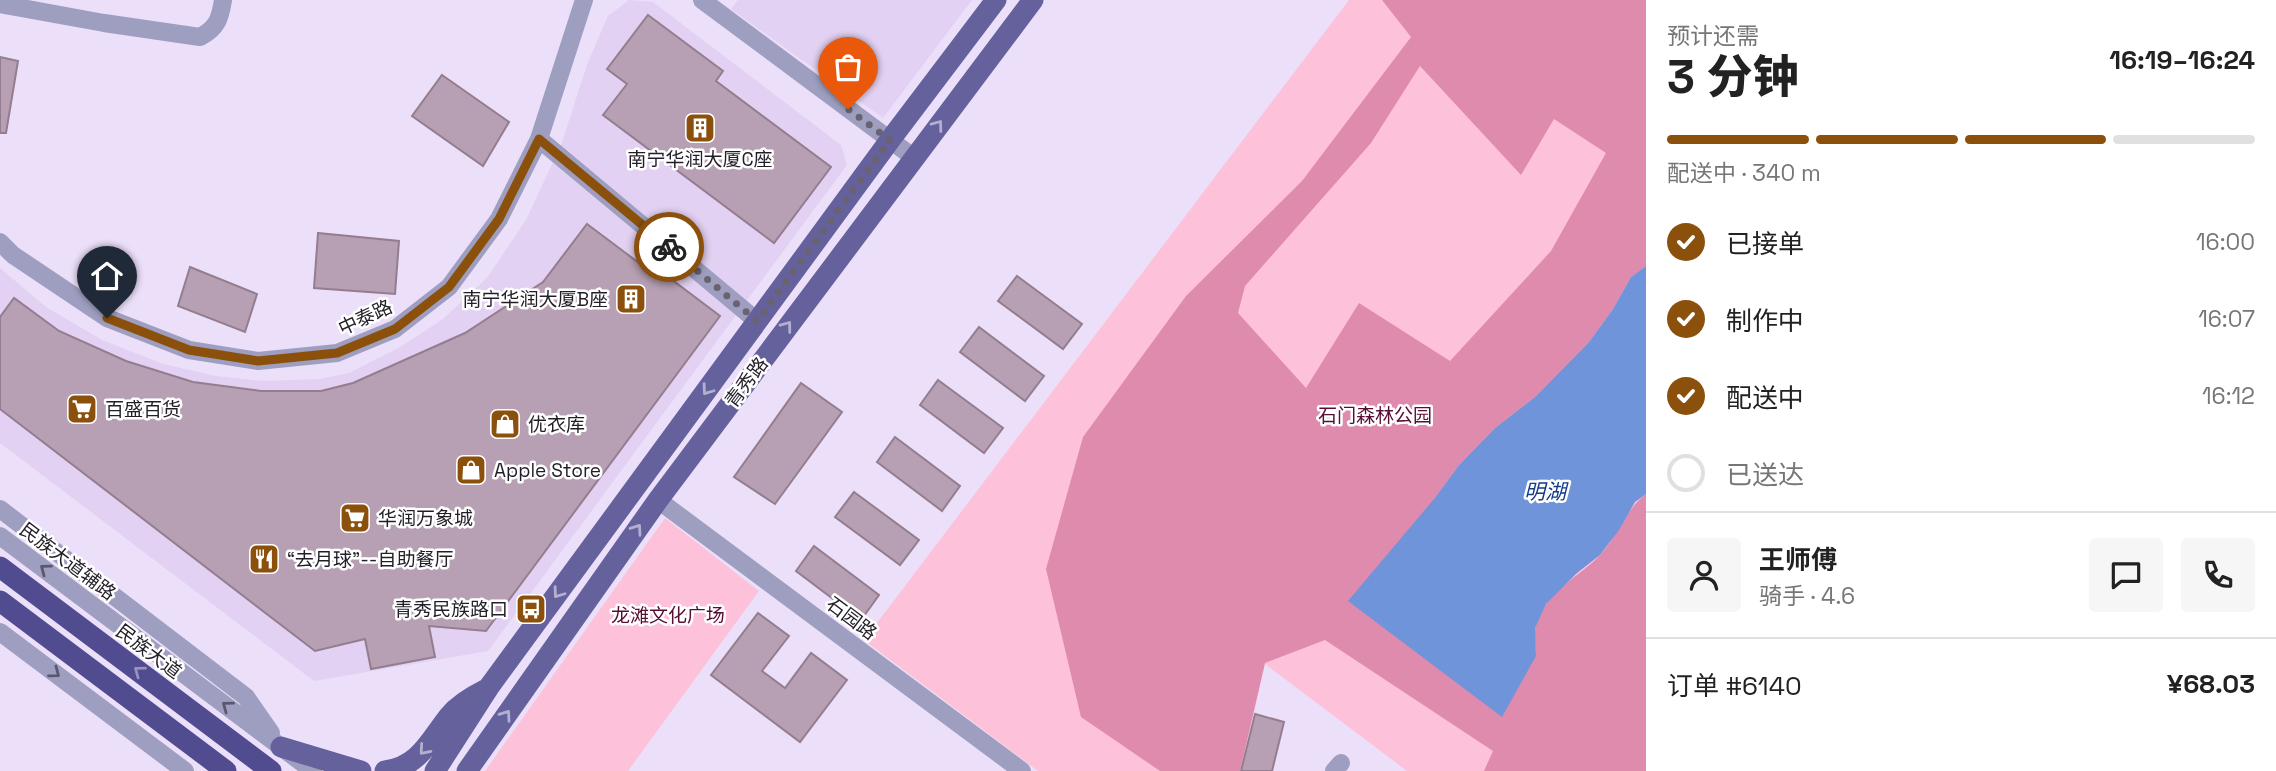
<!DOCTYPE html>
<html lang="zh">
<meta charset="utf-8">
<style>
:root{--surface:#fff;--page:#f6f6f6;--text:#222;--muted:#767676;--line:#e0e0e0;--accent:#8b500b}
body{margin:0;font-family:"Space Grotesk","Noto Sans SC",sans-serif;background:var(--page);color:var(--text);height:100vh;display:flex;flex-direction:column;font-size:26px;white-space:nowrap}
*{box-sizing:border-box;margin:0}
p{font-size:23px;color:var(--muted)}
.icon{flex:none;width:38px;height:38px;fill:none;stroke:currentColor;stroke-width:2;stroke-linecap:round;stroke-linejoin:round}
.map{position:relative;flex:1;overflow:hidden}
.drawer{display:flex;flex-direction:column;background:var(--surface);width:630px}
.drawer>*{flex:none}
.pin{position:absolute;display:grid;place-items:center;width:60px;height:60px;color:#fff;margin:-72px -30px;border-radius:50% 50% 50% 0;rotate:-45deg;box-shadow:0 0 7px #0007}
.pin .icon{rotate:45deg}
.courier{position:absolute;display:grid;place-items:center;width:70px;height:70px;margin:-35px;border:5px solid #8b500b;border-radius:50%;background:#fff;color:#222;box-shadow:0 2px 9px #0007}
.summary em{font-style:normal;font-weight:800}
.summary div{display:flex;flex-direction:column-reverse}
.summary{display:flex;align-items:center;justify-content:space-between;height:119px;padding:0 21px}
h1{font-size:46px;font-weight:800;line-height:52px}
.bar{display:grid;grid-template-columns:repeat(4,1fr);gap:10px 7px;align-content:center;height:84px;padding:0 21px}
.bar i{height:9px;border-radius:5px;background:var(--line)}
.bar .active{background:var(--accent)}
.bar p{grid-column:span 4}
.line{display:flex;align-items:center;gap:18px;padding:0 21px;border-top:2px solid var(--line)}
.line div{flex:1}
.round{display:grid;place-items:center;flex:none;width:74px;height:74px;border-radius:7px;background:var(--page)}
ol{padding:0 21px;list-style:none}
li{display:flex;align-items:center;gap:21px;height:77px}
li p{margin-inline-start:auto}
li .icon{padding:7px;border-radius:50%;background:var(--accent);color:#fff;stroke-width:4}
li:last-child{color:var(--muted)}
li i{width:38px;height:38px;border:4px solid var(--line);border-radius:50%}
main{display:flex;flex:1;min-height:0}
.map>svg:first-child{display:block}
</style>
<main>
<div class="map">
<svg width="1646" height="771" viewBox="0 0 1646 771">
<rect width="100%" height="100%" fill="#ecdff9"/>
<path fill="#e2d1f2" d="M629,0L653,2L841,145L847,165L488,651L314,681L0,443V268L46,307L102,340L163,364L216,376L264,381L320,379L349,373L402,346L443,319L487,278L526,220L561,145L588,62L608,16Z
M738,0H972L883,118L731,9Z"/>
<path fill="#fdc2d9" d="M1349,0H1646V771H1407L1265,664L1240,771H1038L864,640Z
M665,518L759,591L628,771H485Z"/>
<path fill="#df8bae" fill-rule="evenodd" d="M1382,0H1646V266L1631,277L1613,309L1589,342L1535,397L1495,428L1459,465L1434,499L1536,656C1536,648 1534,637 1535,629C1541,594 1580,577 1601,554C1618,535 1626,509 1646,494V771H1484L1493,751L1325,640L1265,663L1240,771H1160L1081,717L1046,569L1083,437L1186,296L1302,181L1411,37ZM1420,66L1521,175L1554,119L1606,153L1551,251L1450,361L1359,303L1306,388L1238,313L1245,286L1371,143Z"/>
<path fill="#6f94d9" d="M1646,266V494L1635,502L1619,530L1600,555L1577,573L1546,604L1535,628L1536,656L1502,717L1348,601L1434,499L1459,465L1495,428L1535,397L1589,342L1613,309L1631,277Z"/>
<path fill="#b7a0b3" stroke="#937d8f" stroke-width="2" d="M648,15L723,71L716,81L831,167L774,243L603,115L627,84L607,69Z
M0,57L18,61L6,133H0Z
M442,75L509,122L483,166L412,116Z
M587,224L651,272L655,267L720,316L486,631L429,626L435,657L371,669L365,639L315,651L0,409V317L14,298L59,331L126,361L193,382L261,391H321L353,383L465,333L543,282Z
M318,233L399,241L395,294L314,288Z
M190,267L257,294L245,332L178,306Z
M1017,276L1082,324L1063,349L998,301Z
M979,327L1044,376L1025,401L960,352Z
M938,380L1003,428L984,453L920,405Z
M801,383L842,412L775,504L734,477Z
M895,437L960,486L942,511L877,462Z
M854,492L919,540L900,565L835,517Z
M814,546L879,595L861,620L796,571Z
M758,613L789,636L762,671L785,688L811,653L847,680L800,742L711,675Z
M1255,714L1284,722L1272,771H1241Z"/>
<g fill="none" stroke-linecap="round" stroke-linejoin="round">
<path stroke="#9e9ec0" stroke-width="18" d="M702,0L913,157
M0,4L104,23L200,37C217,28 220,19 223,0
M539,139L757,321
M0,242L13,255L107,318L189,350L258,361L337,353L395,329L449,287L499,219L539,139L584,0
M658,500L1022,771
M0,509L246,697L271,733
M0,536L313,771
M0,632L185,771
M1334,771L1341,763"/>
<path stroke="#65619d" stroke-width="21" d="M281,747L361,771
M385,771C419,767 430,740 449,716C459,704 471,697 485,690
M435,771L489,687L890,140L996,0
M467,771L658,500L1033,0"/>
<path stroke="#514b90" stroke-width="21" d="M0,567L271,771
M0,601L226,771"/>
</g>
<defs><path id="oneway-chevron" d="M-2-3.5L2.5 0L-2 3.5" fill="none" stroke-width="1.6" stroke-linecap="round" stroke-linejoin="round" transform="scale(1.75)"/></defs>
<g stroke="#b2b0ce">
<use href="#oneway-chevron" transform="translate(938 125) rotate(-53)"/>
<use href="#oneway-chevron" transform="translate(787 326) rotate(-53)"/>
<use href="#oneway-chevron" transform="translate(707 390) rotate(126)"/>
<use href="#oneway-chevron" transform="translate(637 529) rotate(-55)"/>
<use href="#oneway-chevron" transform="translate(558 593) rotate(126)"/>
<use href="#oneway-chevron" transform="translate(506 715) rotate(-55)"/>
<use href="#oneway-chevron" transform="translate(424 750) rotate(131)"/>
</g>
<g stroke="#5a586c">
<use href="#oneway-chevron" transform="translate(45 569) rotate(-143)"/>
<use href="#oneway-chevron" transform="translate(55 673) rotate(37)"/>
<use href="#oneway-chevron" transform="translate(227 706) rotate(-143)"/>
</g>
<use stroke="#9793bc" href="#oneway-chevron" transform="translate(139 671) rotate(-143)"/>
<g fill="none" stroke-linecap="round" stroke-linejoin="round">
<path stroke="#696270" stroke-width="7" stroke-dasharray="0 12.6" d="M669,247L757,321L890,140L848,109"/>
<path stroke="#8b500b" stroke-width="9" d="M107,318L189,350L258,361L337,353L395,329L449,287L499,219L539,139L669,247"/>
</g>
<defs>
<g id="building-square" transform="scale(1.575)"><rect x="-9" y="-9" width="18" height="18" rx="4" fill="#8b500b" stroke="#fff"/><path d="M-4-6H4V6H1V3H-1V6H-4ZM-2.5-4.3h1.7v1.8h-1.7ZM.8-4.3h1.7v1.8H.8ZM-2.5-1h1.7V.8h-1.7ZM.8-1h1.7V.8H.8Z" fill="#fff"/></g>
<g id="supermarket-square" transform="scale(1.575)"><rect x="-9" y="-9" width="18" height="18" rx="4" fill="#8b500b" stroke="#fff"/><path d="M-6-5.5h2.5l.6 2H6L4.5 2H-2.5L-4.4-4H-6ZM-1.5 3.2a1.3 1.3 0 1 0 .1 0ZM3 3.2a1.3 1.3 0 1 0 .1 0Z" fill="#fff"/></g>
<g id="shop-square" transform="scale(1.575)"><rect x="-9" y="-9" width="18" height="18" rx="4" fill="#8b500b" stroke="#fff"/><path d="M-5-2.5h2.3a2.7 3.5 0 0 1 5.4 0H5L5.5 6h-11ZM-1.5-2.5h3a1.5 2.3 0 0 0-3 0Z" fill="#fff"/></g>
<g id="restaurant-square" transform="scale(1.575)"><rect x="-9" y="-9" width="18" height="18" rx="4" fill="#8b500b" stroke="#fff"/><path d="M-5-6h1v4h1v-4h1v4h1v-4h1v5L-1.5 .5V6h-2V.5L-5-1ZM5-6V6H3V1.5H1.5Q1.5-4 5-6Z" fill="#fff"/></g>
<g id="bus-square" transform="scale(1.575)"><rect x="-9" y="-9" width="18" height="18" rx="4" fill="#8b500b" stroke="#fff"/><path d="M-5-6H5V4H4V6H2V4H-2V6H-4V4H-5ZM-3.5-4V0h7V-4ZM-3.5 1.2v1.5H-2V1.2ZM2 1.2v1.5H3.5V1.2Z" fill="#fff"/></g>
</defs>
<g fill-rule="evenodd">
<use href="#building-square" x="700" y="128"/>
<use href="#building-square" x="631" y="299"/>
<use href="#supermarket-square" x="82" y="409"/>
<use href="#shop-square" x="505" y="424"/>
<use href="#shop-square" x="471" y="470"/>
<use href="#supermarket-square" x="355" y="518"/>
<use href="#restaurant-square" x="264" y="559"/>
<use href="#bus-square" x="531" y="609"/>
</g>
<g text-anchor="middle" stroke-width="5" stroke-linejoin="round" paint-order="stroke">
<g font-size="19" fill="#221e27" stroke="#fff" text-anchor="start">
<text x="700" y="166" text-anchor="middle">南宁华润大厦C座</text>
<text x="608" y="306" text-anchor="end">南宁华润大厦B座</text>
<text x="105" y="416">百盛百货</text>
<text x="528" y="431">优衣库</text>
<text x="494" y="477">Apple Store</text>
<text x="378" y="525">华润万象城</text>
<text x="287" y="566">“去月球”--自助餐厅</text>
<text x="508" y="616" text-anchor="end">青秀民族路口</text>
</g>
<g font-size="19" fill="#221e27" stroke="#fff">
<text transform="translate(365 317) rotate(-25)" y="7">中泰路</text>
<text transform="translate(746 382) rotate(-53)" y="7">青秀路</text>
<text transform="translate(68 561) rotate(37)" y="7">民族大道辅路</text>
<text transform="translate(852 618) rotate(37)" y="7">石园路</text>
<text transform="translate(149 651) rotate(37)" y="7">民族大道</text>
</g>
<g font-size="19" fill="#580d34" stroke="#fff">
<text x="1375" y="422">石门森林公园</text>
<text x="668" y="622">龙滩文化广场</text>
</g>
<g font-size="21" font-style="italic" fill="#143a8a" stroke="#fff">
<text x="1545" y="499">明湖</text>
</g>
</g>
</svg>
<div class="pin" style="left:848px;top:109px;background:#ea580c"><svg class="icon" aria-label="bag" viewBox="0 0 24 24"><path d="M5 8h14l-1 12H6zM9 8a3 3 0 0 1 6 0"/></svg></div>
<div class="pin" style="left:107px;top:318px;background:#1f2937"><svg class="icon" aria-label="home" viewBox="0 0 24 24"><path d="M3 11l9-7 9 7M6 9v11h12V9"/></svg></div>
<div class="courier" style="left:669px;top:247px"><svg class="icon" aria-label="bike" viewBox="0 0 24 24"><circle cx="6" cy="16" r="4"/><circle cx="18" cy="16" r="4"/><path d="M6 16l4-8h5l3 8M10 8l3 8H6M13 5h3"/></svg></div>
</div>
<section class="drawer">
<div class="summary"><div><h1>3 分钟</h1><p>预计还需</p></div><em>16:19–16:24</em></div>
<div class="bar"><i class="active"></i><i class="active"></i><i class="active"></i><i></i><p>配送中 · 340 m</p></div>
<ol>
<li><svg class="icon" aria-label="check" viewBox="0 0 24 24"><path d="M5 12l5 5 9-10"/></svg>已接单<p>16:00</p></li>
<li><svg class="icon" aria-label="check" viewBox="0 0 24 24"><path d="M5 12l5 5 9-10"/></svg>制作中<p>16:07</p></li>
<li><svg class="icon" aria-label="check" viewBox="0 0 24 24"><path d="M5 12l5 5 9-10"/></svg>配送中<p>16:12</p></li>
<li><i></i>已送达</li>
</ol>
<div class="line" style="height:126px"><a class="round"><svg class="icon" aria-label="person" viewBox="0 0 24 24"><circle cx="12" cy="8" r="4"/><path d="M4 21q1-7 8-7t8 7"/></svg></a><div><b>王师傅</b><p>骑手 · 4.6</p></div><a class="round"><svg class="icon" aria-label="chat" viewBox="0 0 24 24"><path d="M4 5h16v11H9l-5 4z"/></svg></a><a class="round"><svg class="icon" aria-label="phone" viewBox="0 0 24 24"><path d="M5 4h4l2 5-3 2q2 4 5 5l2-3 5 2v4C11 20 4 13 5 4z"/></svg></a></div>
<div class="line" style="height:91px"><div>订单 #6140</div><b>¥68.03</b></div>
</section>
</main>
